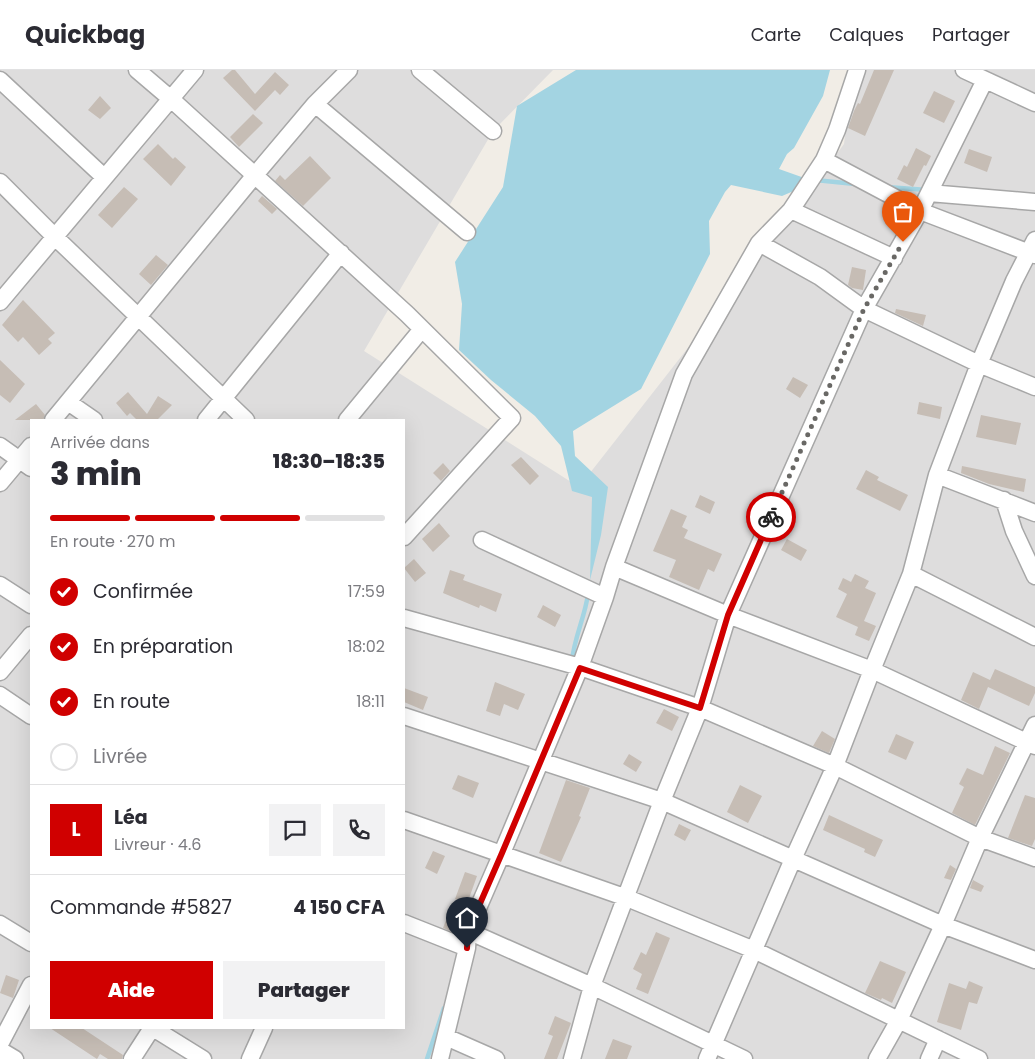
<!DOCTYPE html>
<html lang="fr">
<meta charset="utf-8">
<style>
:root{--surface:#fff;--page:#f2f2f3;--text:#2b2b33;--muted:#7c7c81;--line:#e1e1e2;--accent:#d00000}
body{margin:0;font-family:Poppins,sans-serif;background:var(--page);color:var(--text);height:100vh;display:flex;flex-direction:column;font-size:19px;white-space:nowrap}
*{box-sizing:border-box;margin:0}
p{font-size:16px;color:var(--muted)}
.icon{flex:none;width:28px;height:28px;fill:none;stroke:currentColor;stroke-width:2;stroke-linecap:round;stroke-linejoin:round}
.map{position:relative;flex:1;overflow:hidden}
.sheet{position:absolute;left:30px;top:349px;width:375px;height:610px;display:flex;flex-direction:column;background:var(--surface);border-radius:0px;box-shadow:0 5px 20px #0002}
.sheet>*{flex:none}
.pin{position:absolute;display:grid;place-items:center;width:42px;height:42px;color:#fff;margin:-51px -21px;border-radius:50% 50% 50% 0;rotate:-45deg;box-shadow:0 0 5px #0007}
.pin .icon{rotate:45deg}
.courier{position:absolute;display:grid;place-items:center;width:50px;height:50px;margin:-25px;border:4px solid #d00000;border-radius:50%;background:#fff;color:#222;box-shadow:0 1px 6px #0007}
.summary em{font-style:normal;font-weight:800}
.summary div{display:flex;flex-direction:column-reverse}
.summary{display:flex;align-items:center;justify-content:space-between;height:85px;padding:0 20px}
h1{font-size:32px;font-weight:800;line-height:38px}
.bar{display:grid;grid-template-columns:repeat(4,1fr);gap:8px 5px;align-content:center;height:60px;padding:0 20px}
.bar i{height:6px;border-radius:4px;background:var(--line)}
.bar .active{background:var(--accent)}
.bar p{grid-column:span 4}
.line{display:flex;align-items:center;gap:12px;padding:0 20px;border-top:1px solid var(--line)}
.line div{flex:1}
.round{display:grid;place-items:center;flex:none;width:52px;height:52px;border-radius:0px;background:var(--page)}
ol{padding:0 20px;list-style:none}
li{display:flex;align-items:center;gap:15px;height:55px}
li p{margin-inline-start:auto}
li .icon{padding:5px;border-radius:50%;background:var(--accent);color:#fff;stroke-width:4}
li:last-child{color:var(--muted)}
li i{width:28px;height:28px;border:2px solid var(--line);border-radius:50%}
.primary-button{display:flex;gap:10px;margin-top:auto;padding:10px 20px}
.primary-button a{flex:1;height:58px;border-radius:0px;background:var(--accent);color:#fff;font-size:20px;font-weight:800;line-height:58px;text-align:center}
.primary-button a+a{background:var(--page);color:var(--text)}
header{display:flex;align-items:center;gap:30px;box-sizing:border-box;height:70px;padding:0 25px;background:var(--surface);border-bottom:1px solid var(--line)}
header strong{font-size:24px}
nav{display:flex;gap:28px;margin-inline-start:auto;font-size:18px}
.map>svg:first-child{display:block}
</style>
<header>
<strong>Quickbag</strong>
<nav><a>Carte</a><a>Calques</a><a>Partager</a></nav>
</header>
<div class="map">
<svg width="1035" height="989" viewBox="0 0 1035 989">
<rect width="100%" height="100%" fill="#f1ede6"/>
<path fill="#dedddd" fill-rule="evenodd" d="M0,0H553L493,61L364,281L579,417L792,145L844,74L853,0H1035V989H0ZM31,350H404V958H31Z"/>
<path fill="#a3d4e2" d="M576,0H830L823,26L794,78L787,84L779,99L810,110L803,117L782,126L731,115L725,122L709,151L710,184L641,319L573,361L575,386L608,417L601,465L590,510L592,427L572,421L561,376L535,346L491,310L459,280L462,234L455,192L503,117L517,36Z"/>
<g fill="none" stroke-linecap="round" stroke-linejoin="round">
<path stroke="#a3d4e2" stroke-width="4.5" d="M815,110L855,114
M887,117L927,120
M572,591C574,568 585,547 588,524
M427,989L444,938"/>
</g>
<path fill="#c6bdb5" d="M232,0H235L255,24L275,2L289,15L280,25L275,20L255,41L223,8Z
M874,0H894L865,66L848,58L854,41L858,33L860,34Z
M934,21L955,31L944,53L923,43Z
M100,26L111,38L100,49L88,40Z
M253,44L263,53L239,77L230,67Z
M158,74L173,89L175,87L186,97L171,116L143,89Z
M916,78L931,86L926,96L924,95L913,117L897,109L904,95L907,97Z
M969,79L992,87L987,102L964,93Z
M310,86L331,108L303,136L275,111L280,105L285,110Z
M124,117L138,129L112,158L98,145Z
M262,126L277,139L272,144L258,131Z
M156,185L168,195L151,215L139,204Z
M852,197L866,200L863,220L852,218L848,215Z
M23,230L55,263L48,269L52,273L39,285L23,267L18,272L2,255Z
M896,239L926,245L923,256L895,243Z
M0,290L25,314L10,333L0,325Z
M793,307L808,315L800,328L786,319Z
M128,322L147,344L158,326L172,335L157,350H137L130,343L127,346L116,333Z
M919,332L942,337L940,349L917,344Z
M36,334L45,345L43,350H15Z
M981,345L1021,353L1016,375L976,367Z
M521,387L539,406L530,415L511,395Z
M443,393L450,401L441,411L433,403Z
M962,396L1026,409L1024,422L989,414L961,403Z
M866,400L879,407L877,410L908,425L900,441L856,419Z
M700,425L715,432L710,444L695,437Z
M671,439L687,446L682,457L688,460L684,468L722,484L714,502L708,499L699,520L669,507L676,490L653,481Z
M439,453L450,466L433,482L422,469Z
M787,469L807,480L801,491L781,480Z
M414,489L426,503L415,512L404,498Z
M450,500L465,505L463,510L502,524L496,542L480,535L479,538L443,523Z
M855,504L869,511L865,518L876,523L864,551L876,556L869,571L855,565L858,557L836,547L847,524L838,519L843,508L851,512Z
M543,535L561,545L555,557L537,547Z
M995,599L1035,617V623L1029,636L988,617L979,639L961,630L973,602L990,610Z
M495,612L525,624L518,640L504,634L500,646L486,641Z
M404,618L428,627L423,640L404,632Z
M664,639L679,647L672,661L656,653Z
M822,661L835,669L829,683L813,676Z
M896,664L914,672L906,690L888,682Z
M995,676L1010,683L975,755L952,743L964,717L959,714L967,698L983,705Z
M629,684L642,692L636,702L623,694Z
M458,705L479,713L473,728L452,719Z
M566,710L590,718L579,746L581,747L561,792L539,783Z
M740,715L762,726L748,753L727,742Z
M1025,725L1035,728V769L1032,776L1008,768Z
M829,745L883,770L875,787L864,782L865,779L823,760Z
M679,754L691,760L685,771L674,765Z
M433,781L445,786L437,804L425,798Z
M950,795L956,799L951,810L944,808Z
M465,802L477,806L467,834L455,829Z
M973,810L984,816L981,822L970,818Z
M448,845L460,849L455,863L443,858Z
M656,862L670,868L648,924L636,919L642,904L633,899L641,882L646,885Z
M880,891L906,902L892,933L882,928L881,930L865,923Z
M6,905L19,910L13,928L0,923Z
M969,911L983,917L977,934L969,932L961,960L937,952L949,913L966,919Z
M555,946L571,953L557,989H544L553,966L548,964Z
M50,958H82L123,985L122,989H108L100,984L97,989Z
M613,969L632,976L627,989H605Z"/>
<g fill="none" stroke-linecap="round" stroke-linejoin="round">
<g stroke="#a7a7a7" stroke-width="19">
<path id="minor" d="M137,0L171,29L407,244L512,348L404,467
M420,0L493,61
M964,0L1035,33
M0,10L104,107
M315,34L467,162
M824,90L920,141L1035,185
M0,112L55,167L246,350
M929,123L1035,132
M791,140L894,188
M759,173L820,207L864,239L979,294L1035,317
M0,232L195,0
M68,332L94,350
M53,350L255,105L315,34L349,0
M206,350L341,183
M347,350L422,259
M0,376L31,398
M937,405L1035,443
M0,413L31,376
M1004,430L1014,461L1035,506
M482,470L605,527
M614,497L728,545L872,600L1035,676
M911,504L1035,567
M0,515L31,535
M404,548L580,597L700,638L835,696L980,768L1035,788
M0,602L31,565
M0,625L31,646
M404,646L662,731L943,855L1035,890
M404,750L627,828L754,880L979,989
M404,853L467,878
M0,854L31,873
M468,861L592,916L744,989
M153,958L203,989
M446,967L496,989
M0,974L31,915
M0,980L15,989
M132,989L152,958
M250,989L264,958
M440,989L467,878L468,861L502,783L580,597L605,527L614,497L684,304L759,173L791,140L824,90L837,60L857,0
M572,989L592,916L662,731L700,638L728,545L864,239L920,141L985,10
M707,989L793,789L835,696L872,600L911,504L937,405L979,294L1014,211L1035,170
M877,989L899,950L943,855L980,768L1035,655
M929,989L938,969"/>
</g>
<use href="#minor" stroke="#fff" stroke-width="16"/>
</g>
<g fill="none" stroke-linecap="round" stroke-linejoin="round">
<path stroke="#696865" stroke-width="5" stroke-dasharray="0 9" d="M771,447L864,239L903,172"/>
<path stroke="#d00000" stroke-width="6" d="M467,878L468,861L502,783L580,598L700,638L728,545L771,447"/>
</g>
</svg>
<div class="pin" style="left:903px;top:172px;background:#ea580c"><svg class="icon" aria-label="bag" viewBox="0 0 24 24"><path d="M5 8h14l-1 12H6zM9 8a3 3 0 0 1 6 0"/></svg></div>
<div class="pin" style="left:467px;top:878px;background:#1f2937"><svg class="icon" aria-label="home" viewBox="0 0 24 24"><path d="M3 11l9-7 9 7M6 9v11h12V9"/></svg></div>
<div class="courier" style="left:771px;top:447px"><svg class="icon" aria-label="bike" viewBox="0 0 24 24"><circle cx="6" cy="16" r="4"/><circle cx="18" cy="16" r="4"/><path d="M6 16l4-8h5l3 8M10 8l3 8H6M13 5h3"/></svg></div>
<section class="sheet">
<div class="summary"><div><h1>3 min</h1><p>Arrivée dans</p></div><em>18:30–18:35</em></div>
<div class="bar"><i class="active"></i><i class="active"></i><i class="active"></i><i></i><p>En route · 270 m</p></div>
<ol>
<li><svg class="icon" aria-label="check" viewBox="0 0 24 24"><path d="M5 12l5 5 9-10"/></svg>Confirmée<p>17:59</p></li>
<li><svg class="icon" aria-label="check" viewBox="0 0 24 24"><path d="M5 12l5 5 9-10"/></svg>En préparation<p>18:02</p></li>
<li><svg class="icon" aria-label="check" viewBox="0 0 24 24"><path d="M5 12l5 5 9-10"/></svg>En route<p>18:11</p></li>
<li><i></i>Livrée</li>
</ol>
<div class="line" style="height:90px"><b class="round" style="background:var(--accent);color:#fff">L</b><div><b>Léa</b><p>Livreur · 4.6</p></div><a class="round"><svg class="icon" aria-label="chat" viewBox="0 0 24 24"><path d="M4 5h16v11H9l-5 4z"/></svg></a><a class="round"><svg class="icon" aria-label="phone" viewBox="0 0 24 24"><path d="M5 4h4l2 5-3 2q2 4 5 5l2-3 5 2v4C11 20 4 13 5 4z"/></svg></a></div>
<div class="line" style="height:65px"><div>Commande #5827</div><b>4 150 CFA</b></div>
<div class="primary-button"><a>Aide</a><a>Partager</a></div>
</section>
</div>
